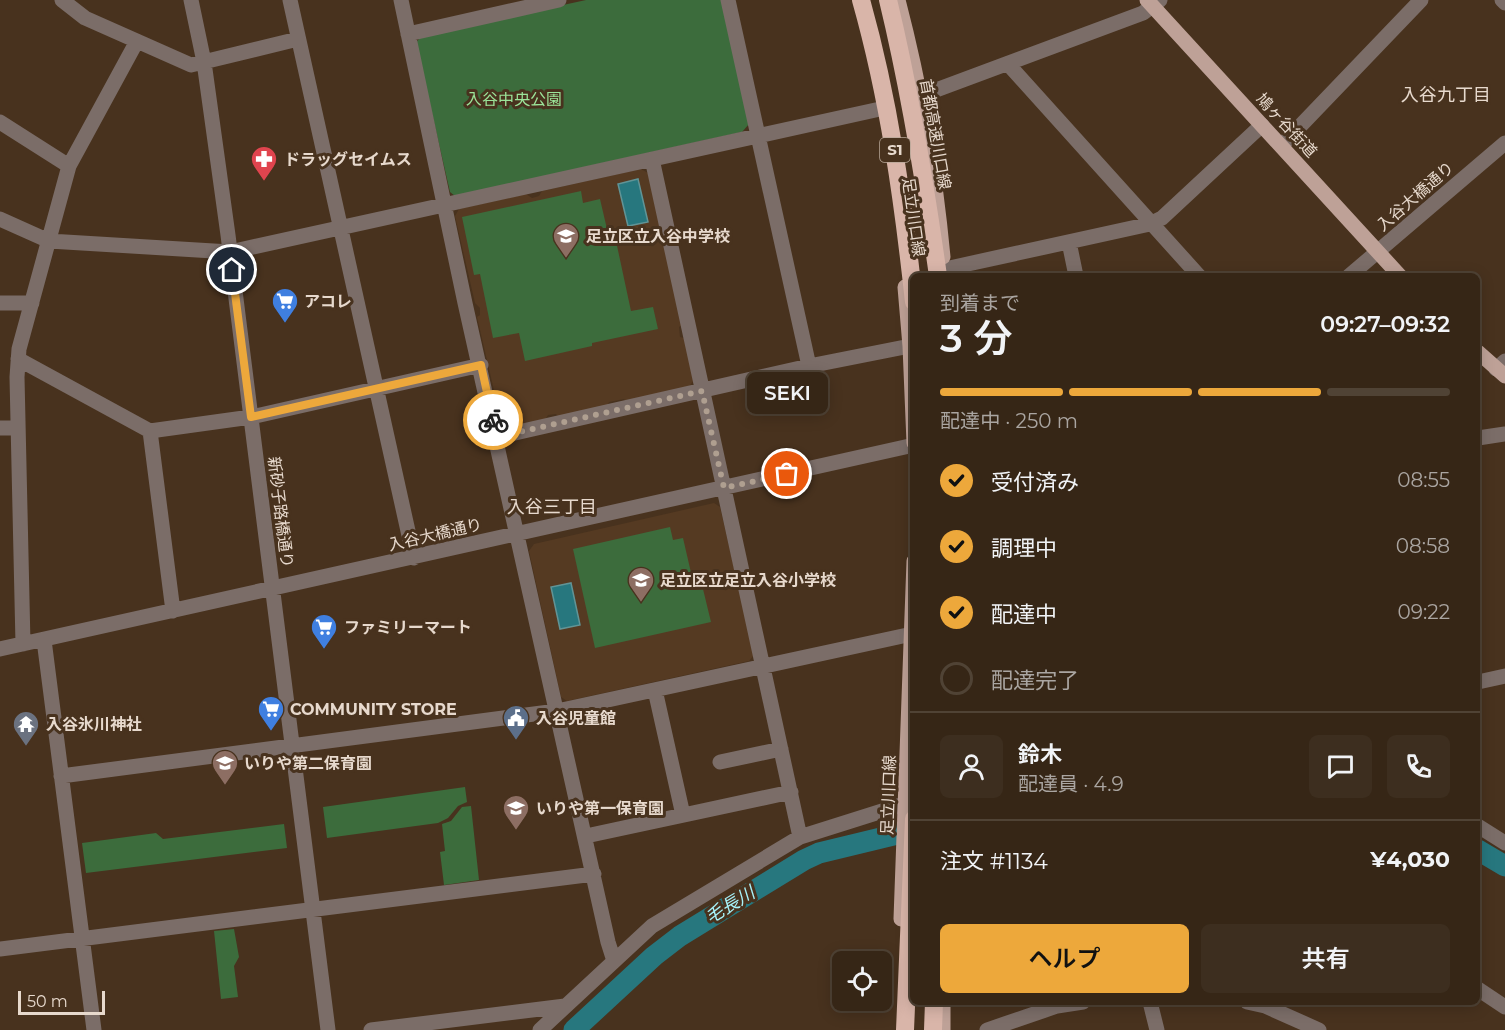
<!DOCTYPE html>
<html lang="ja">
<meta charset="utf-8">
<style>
:root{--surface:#362616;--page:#3d2e1f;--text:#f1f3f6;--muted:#aaa5a1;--line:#504335;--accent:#eda83b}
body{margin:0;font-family:Montserrat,"Noto Sans JP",sans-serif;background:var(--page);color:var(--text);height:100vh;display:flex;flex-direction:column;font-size:22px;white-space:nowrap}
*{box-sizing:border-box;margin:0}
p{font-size:20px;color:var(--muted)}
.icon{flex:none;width:33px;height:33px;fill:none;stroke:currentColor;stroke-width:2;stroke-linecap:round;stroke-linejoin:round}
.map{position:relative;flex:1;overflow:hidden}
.panel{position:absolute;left:910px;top:273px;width:570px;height:732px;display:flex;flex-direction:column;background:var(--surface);border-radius:9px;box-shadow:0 3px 15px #0003,0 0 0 2px var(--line)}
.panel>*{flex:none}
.fabs{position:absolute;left:832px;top:951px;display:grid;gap:12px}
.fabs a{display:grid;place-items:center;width:60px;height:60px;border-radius:9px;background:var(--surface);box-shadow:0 3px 15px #0003,0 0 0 2px var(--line);font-size:30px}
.scale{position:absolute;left:18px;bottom:15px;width:87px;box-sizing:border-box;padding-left:6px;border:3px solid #e7d9cd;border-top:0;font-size:16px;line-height:21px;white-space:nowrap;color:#e7d9cd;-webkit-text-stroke:4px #48321e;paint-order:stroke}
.pin{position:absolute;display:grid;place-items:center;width:51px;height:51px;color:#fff;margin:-26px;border:3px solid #fff;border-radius:50%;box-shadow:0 2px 6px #0007}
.courier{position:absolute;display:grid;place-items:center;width:60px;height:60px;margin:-30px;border:4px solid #eda83b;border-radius:50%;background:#fff;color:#222;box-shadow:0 2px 8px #0007}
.bubble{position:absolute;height:42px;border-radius:9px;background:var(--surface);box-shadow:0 3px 15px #0003,0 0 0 2px var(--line);font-size:20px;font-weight:600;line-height:42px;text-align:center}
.headline em{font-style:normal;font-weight:600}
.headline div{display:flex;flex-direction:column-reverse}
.headline{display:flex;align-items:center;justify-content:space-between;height:102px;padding:0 30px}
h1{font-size:39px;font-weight:600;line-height:45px}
.bar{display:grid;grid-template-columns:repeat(4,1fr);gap:9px 6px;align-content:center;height:72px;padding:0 30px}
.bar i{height:8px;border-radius:4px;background:var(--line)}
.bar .on{background:var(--accent)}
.bar p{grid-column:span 4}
.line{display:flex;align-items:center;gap:15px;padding:0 30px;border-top:2px solid var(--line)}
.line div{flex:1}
.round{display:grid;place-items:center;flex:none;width:63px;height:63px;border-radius:9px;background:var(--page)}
ol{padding:0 30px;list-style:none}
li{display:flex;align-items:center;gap:18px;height:66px}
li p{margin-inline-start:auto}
li .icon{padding:6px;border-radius:50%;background:var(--accent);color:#111;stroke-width:4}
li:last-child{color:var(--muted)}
li i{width:33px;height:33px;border:3px solid var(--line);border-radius:50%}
.action{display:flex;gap:12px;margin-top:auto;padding:12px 30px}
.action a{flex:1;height:69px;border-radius:9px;background:var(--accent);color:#111;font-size:24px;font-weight:600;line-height:69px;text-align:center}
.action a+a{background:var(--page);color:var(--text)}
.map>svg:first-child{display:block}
</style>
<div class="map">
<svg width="1505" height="1030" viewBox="0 0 1505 1030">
<rect width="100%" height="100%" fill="#48321e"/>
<path fill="#553a22" d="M641,169L648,173L682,325L679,327L680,337L684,338L694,380L688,388L627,402L624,399L609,402L607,406L559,417L556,414L548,415L545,420L510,428L502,425L477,317L480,315V308L475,303L455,216L459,209L526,194L532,198L539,196L542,191Z
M714,503L720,507L754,655L749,661L567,701L561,697L529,551L534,544Z"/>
<path fill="#3c6c3c" d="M586,0H723L749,124L742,132L455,196L450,192L416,43L421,36Z
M581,191L583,203L600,199L610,242L616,241L631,311L653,307L658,329L592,343V346L525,361L519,333L493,338L480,274L474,275L462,217Z
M670,527L673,540L683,538L695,590L703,589L711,622L595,648L573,549Z
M465,787L467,802L458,806L448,818L438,823L327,838L323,807Z
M471,806L479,880L444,885L440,852L445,851L442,824L451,821L462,807Z
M284,824L287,848L86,873L82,843L156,833L163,839Z
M234,929L239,957L234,966L238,997L221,999L214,931Z"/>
<path fill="#27777e" stroke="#619496" stroke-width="1.5" d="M638,179L648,222L628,226L618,184Z
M571,583L580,625L560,629L551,587Z"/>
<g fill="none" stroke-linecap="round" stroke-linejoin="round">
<path stroke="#27777e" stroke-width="21" d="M1478,850L1505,866
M574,1030L654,956L680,936L804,860L819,853L914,830"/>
<path stroke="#7b6d68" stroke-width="15" d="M62,0L85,18L191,65L298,39
M191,0L204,62L228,235L328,1030
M290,0L414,558
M401,0L465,303L608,942L614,961
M728,0L809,366
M1502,0L1505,3
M408,34L559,0
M1008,64L1199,276
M920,96L1143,13L1160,0
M0,122L69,166
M1282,145L1421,0
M652,159L800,837
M0,219L49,241L230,252L880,109
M1069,242L1076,276
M945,269L1150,224L1162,218L1262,125
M1349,276L1505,143
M0,303H32
M18,359L150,431L251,417L481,365
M1496,369L1505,361
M0,428H17
M150,431L173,611
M497,437L809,366L910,346
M1478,438L1505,434
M44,640L94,1030
M23,644L17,377L19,349L69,166L137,41
M0,649L914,445
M1478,682L1505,676
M655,690L683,815
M720,762L781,749
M61,776L557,711L912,634
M1478,826L1505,843
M586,836L791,792
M0,949L594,874
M1478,989L1505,1007
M1150,1002L1157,1030
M1247,1002L1265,1006L1319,1030
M371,1030L565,1006
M540,1030L652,926L800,837L914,801
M987,1030L1057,1006L1083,1002"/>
<path stroke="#bea197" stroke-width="15" d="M898,0C920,84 935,170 943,257
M1147,0L1400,276
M905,287L910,346L914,443
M1478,352L1505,376
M901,919L914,561
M943,1030V1002"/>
<path stroke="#d9b5a9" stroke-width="18" d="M861,0C889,99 903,200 914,302
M888,0C910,91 925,183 938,276
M905,1030L914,819
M933,1030L934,1002"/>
</g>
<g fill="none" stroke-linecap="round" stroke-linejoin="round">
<path stroke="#af9f90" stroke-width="6" stroke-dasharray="0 10.8" d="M493,420L497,437L702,391L724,488L787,474"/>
<path stroke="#eda83b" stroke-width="8" d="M232,270L251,417L481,365L493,420"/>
</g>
<defs>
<g id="pharmacy-pin" transform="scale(1.35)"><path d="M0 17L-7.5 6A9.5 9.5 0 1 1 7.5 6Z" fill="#e0444e" stroke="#48321e"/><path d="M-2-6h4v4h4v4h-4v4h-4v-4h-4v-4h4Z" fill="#fff"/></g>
<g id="school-pin" transform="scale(1.35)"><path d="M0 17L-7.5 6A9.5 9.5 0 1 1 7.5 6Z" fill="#8d6e63" stroke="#48321e"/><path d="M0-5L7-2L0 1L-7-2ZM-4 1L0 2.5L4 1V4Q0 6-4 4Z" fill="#fff"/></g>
<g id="supermarket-pin" transform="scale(1.35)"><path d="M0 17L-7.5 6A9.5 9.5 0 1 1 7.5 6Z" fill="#3f7fe0" stroke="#48321e"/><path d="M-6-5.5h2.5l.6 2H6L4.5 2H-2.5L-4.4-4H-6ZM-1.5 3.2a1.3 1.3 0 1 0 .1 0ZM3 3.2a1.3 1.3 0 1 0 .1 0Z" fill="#fff"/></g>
<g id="civic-pin" transform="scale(1.35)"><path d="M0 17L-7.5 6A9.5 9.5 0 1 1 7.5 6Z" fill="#5c6f8a" stroke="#48321e"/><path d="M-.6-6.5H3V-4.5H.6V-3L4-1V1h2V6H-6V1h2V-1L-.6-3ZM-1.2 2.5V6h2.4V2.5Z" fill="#fff"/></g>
<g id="temple-pin" transform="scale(1.35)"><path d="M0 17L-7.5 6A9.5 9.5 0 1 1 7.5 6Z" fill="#6b7280" stroke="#48321e"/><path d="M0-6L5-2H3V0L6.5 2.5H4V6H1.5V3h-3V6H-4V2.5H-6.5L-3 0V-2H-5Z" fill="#fff"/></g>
</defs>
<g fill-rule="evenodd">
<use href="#pharmacy-pin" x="264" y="159"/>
<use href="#school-pin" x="566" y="236"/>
<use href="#supermarket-pin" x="285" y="301"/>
<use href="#school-pin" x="641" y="580"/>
<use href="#supermarket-pin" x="324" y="627"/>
<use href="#supermarket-pin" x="271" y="709"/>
<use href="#civic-pin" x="516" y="718"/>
<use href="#temple-pin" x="26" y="724"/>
<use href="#school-pin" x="225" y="763"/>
<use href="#school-pin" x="516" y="808"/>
</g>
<g text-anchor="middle" stroke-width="6" stroke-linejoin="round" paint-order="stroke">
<rect fill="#48321e" stroke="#b7a798" stroke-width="1.5" x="880" y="138" width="30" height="24" rx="4.5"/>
<g font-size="15" font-weight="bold" fill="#e7d9cd">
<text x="895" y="155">S1</text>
</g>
<g font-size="16" fill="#9be499" stroke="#48321e">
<text x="514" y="105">入谷中央公園</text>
</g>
<g font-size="16" fill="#e7d9cd" stroke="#48321e">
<text transform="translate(1287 125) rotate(47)" y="6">鳩ヶ谷街道</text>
<text transform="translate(936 134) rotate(80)" y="6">首都高速川口線</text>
<text transform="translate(1415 196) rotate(-41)" y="6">入谷大橋通り</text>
<text transform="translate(914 217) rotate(82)" y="6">足立川口線</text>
<text transform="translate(281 512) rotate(83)" y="6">新砂子路橋通り</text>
<text transform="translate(435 534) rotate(-13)" y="6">入谷大橋通り</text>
<text transform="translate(888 795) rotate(-88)" y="6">足立川口線</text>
</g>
<g font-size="16" font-weight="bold" fill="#e7d9cd" stroke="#48321e" text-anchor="start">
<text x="284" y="165">ドラッグセイムス</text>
<text x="586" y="242">足立区立入谷中学校</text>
<text x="304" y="307">アコレ</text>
<text x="660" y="586">足立区立足立入谷小学校</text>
<text x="344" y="633">ファミリーマート</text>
<text x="290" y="715">COMMUNITY STORE</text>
<text x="536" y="724">入谷児童館</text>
<text x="46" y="730">入谷氷川神社</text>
<text x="244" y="769">いりや第二保育園</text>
<text x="536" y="814">いりや第一保育園</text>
</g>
<g font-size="18" fill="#e7d9cd" stroke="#48321e">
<text x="1446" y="101">入谷九丁目</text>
<text x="552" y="513">入谷三丁目</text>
</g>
<g font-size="18" font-style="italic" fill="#a7f3fa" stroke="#48321e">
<text transform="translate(730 905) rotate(-31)" y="6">毛長川</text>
</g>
</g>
</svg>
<div class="fabs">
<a><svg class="icon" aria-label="locate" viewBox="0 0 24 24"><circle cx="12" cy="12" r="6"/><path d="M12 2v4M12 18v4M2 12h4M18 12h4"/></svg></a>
</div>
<div class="scale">50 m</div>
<div class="pin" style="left:787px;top:474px;background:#ea580c"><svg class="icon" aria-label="bag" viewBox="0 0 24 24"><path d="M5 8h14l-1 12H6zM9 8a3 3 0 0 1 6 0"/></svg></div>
<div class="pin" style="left:232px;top:270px;background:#1f2937"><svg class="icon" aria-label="home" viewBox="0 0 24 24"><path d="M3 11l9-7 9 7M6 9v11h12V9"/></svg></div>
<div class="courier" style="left:493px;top:420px"><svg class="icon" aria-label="bike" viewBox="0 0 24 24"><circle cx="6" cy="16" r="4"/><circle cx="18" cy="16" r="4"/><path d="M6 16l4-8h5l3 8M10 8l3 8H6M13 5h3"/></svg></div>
<div class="bubble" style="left:747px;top:372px;width:81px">SEKI</div>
<section class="panel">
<div class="headline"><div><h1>3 分</h1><p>到着まで</p></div><em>09:27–09:32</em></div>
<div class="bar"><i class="on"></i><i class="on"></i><i class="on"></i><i></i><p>配達中 · 250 m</p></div>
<ol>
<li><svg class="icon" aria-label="check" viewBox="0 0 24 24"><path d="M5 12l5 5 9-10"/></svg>受付済み<p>08:55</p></li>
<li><svg class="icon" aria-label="check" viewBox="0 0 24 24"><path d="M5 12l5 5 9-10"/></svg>調理中<p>08:58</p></li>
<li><svg class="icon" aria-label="check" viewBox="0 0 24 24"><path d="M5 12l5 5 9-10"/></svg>配達中<p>09:22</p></li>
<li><i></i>配達完了</li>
</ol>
<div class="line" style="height:108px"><a class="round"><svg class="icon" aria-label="person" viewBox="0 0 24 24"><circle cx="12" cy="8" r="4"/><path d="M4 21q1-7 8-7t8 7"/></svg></a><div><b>鈴木</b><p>配達員 · 4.9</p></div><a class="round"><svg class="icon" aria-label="chat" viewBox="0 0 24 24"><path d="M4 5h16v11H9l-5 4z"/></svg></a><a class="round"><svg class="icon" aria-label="phone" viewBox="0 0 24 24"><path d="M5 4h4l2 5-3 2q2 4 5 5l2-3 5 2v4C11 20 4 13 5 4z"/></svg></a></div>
<div class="line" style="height:78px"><div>注文 #1134</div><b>¥4,030</b></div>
<div class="action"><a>ヘルプ</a><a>共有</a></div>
</section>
</div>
